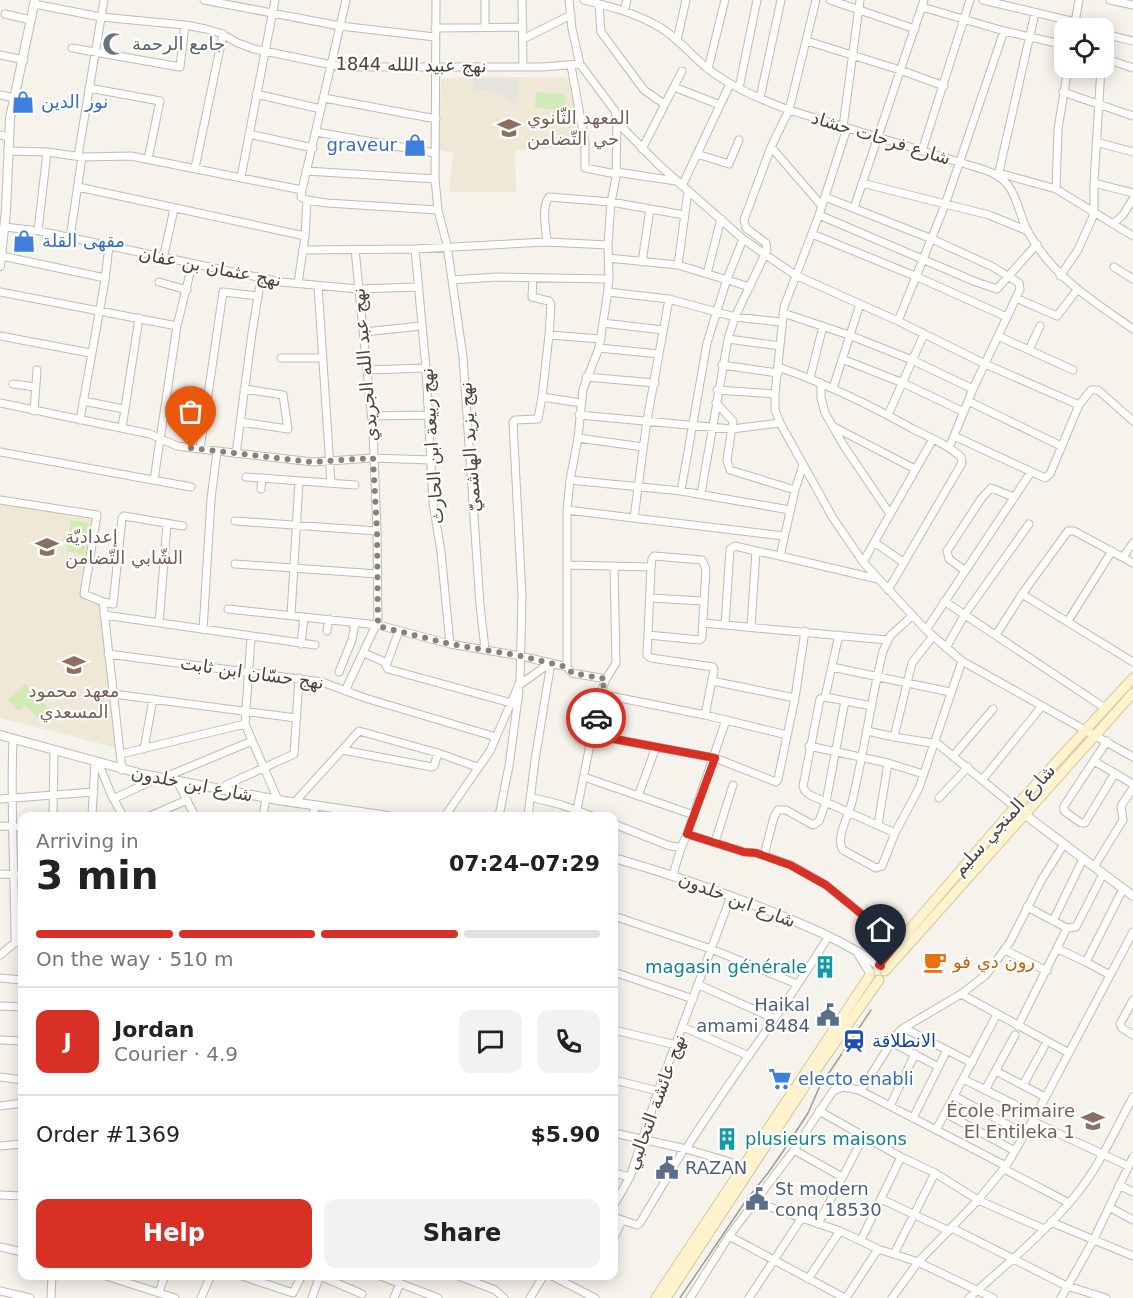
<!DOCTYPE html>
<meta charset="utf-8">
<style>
:root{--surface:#fff;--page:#f2f2f2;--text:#222;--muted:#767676;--line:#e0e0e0;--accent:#d93025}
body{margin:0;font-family:"DejaVu Sans","Noto Sans Arabic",sans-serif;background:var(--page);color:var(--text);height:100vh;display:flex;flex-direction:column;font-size:22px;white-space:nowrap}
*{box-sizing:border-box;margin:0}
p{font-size:20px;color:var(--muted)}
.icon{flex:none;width:33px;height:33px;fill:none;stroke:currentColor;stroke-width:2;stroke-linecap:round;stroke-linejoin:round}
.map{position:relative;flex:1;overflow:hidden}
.details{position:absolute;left:18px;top:812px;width:600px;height:468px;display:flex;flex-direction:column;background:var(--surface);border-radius:12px;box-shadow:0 3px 15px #0003}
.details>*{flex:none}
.tools{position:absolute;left:1054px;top:18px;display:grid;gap:12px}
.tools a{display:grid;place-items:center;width:60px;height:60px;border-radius:12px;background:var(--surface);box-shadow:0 3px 15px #0003;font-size:30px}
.pin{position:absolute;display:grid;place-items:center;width:51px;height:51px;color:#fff;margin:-62px -26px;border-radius:50% 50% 50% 0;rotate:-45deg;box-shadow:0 0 6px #0007}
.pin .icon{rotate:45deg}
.courier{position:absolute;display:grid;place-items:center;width:60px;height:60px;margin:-30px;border:4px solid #d93025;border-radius:50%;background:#fff;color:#222;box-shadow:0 2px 8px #0007}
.head em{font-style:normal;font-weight:700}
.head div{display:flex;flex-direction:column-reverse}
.head{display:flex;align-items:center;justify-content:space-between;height:102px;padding:0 18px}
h1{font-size:39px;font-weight:700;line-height:45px}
.bar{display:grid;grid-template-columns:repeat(4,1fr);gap:9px 6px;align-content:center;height:72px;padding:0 18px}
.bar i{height:8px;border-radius:4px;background:var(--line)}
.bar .on{background:var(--accent)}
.bar p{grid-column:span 4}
.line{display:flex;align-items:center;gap:15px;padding:0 18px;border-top:2px solid var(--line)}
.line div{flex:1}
.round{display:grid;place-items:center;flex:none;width:63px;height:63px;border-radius:12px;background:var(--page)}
.action{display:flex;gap:12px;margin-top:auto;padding:12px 18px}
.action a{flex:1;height:69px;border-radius:12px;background:var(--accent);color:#fff;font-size:24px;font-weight:700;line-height:69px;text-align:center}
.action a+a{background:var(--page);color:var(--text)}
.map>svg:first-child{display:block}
</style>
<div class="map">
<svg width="1133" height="1298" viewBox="0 0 1133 1298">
<rect width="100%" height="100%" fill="#f6f3ec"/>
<path fill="#efe8d6" d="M477,76L572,78L577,108L580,147L515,150L516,192H449L453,153L439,150L441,79Z
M0,502L98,521L86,601L102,606L117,748L0,718Z"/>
<path fill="#d2eab5" d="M536,92L565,94L566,110L535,108Z
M71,520L89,523L84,555L66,551Z
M25,684L56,716L46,726L25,705L19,711L8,700Z"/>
<path fill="#e5e3e0" d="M473,78L518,80L516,106L503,94L489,90H474Z"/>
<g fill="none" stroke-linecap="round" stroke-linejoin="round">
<g stroke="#c2bbae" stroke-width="9">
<path id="minor" d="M204,0L340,26L435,37
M436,0L435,179L438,210L447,245L463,357L480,605L485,649
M485,0V27
M522,0L523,67
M569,0L572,29L580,64L615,111L617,122L659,165L743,239L795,275L898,321L985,364L1079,405
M584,0C608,6 632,12 654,24C674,34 689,53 707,68C731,87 760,99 789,110L985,170C1018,181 1015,206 1028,232C1054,278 1092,300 1133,329
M830,0L915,29
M983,0L1075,22
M1110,0L1133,5
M34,4L101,17L185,25L206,29L220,33L238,43L254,49L342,67H542L580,64
M599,4L601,32L644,90L664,104
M922,7L1004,31L1065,45
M624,11L627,0
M5,14L31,20
M435,28L523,27
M1074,28L1079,0
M1104,34L1133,41
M523,39L571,15
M677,40L686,0
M807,41L900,70L944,86
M72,48L180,67L185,25
M0,55L24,60
M1104,58L1133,68
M571,66L585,142V168L616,174
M1068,68L1058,129L1056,189L1133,236
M708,69L725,0
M674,87L720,105
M89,88L160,101L148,159
M739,88L757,0
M1063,92L1133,116
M256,94L321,109
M0,95L15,98
M324,98L436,119
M760,98L781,0
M843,127L860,0
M847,128L819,215L784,307L775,394V410L780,423L833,518L863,562L926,630L962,661L1133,757
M316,132L435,153
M249,134L313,148
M0,135L8,137
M1096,142L1133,152
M771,147L822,206
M642,149L682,71
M8,151L47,152L82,157L131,156L302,190
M922,151L970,0
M697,154L729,164L739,140
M78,156L104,0
M195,168L223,34
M306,171L435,179
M616,172L676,181
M999,173L1056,189
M998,176L1035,13
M241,177L275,0
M862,183L989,215L1028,231
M1094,183L1133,193
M682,186L730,84
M78,187L305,236
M825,197L932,239L993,267L1019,283L1020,289L1016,298L973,389L949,448
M307,200L327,203L438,210
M854,208L924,0
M819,215L976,282L997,289L1037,244
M1113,224L1123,215L1133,199
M5,227L39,231L281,282L358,289L417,287
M38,231L47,152
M812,234L915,276L1007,317
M70,238L82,157
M547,242L608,245
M355,249L373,431L377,531L378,625
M415,249L426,368L433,503L441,552L450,644
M303,250L415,249L547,242C546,229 541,208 549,197L611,202L684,215
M2,256L105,278
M608,258L678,265L750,287
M163,259L174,209
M642,262L650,209
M678,265L688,191
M1114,267L1133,279
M707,274L721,219
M1060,276L1078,250L1094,214V183L1101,68
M533,278L532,297L549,301L551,304L549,335L601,339
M452,280L497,277L609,279
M159,282L187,290
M298,283L305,236L307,200L301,197L302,190L346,0
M318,286L331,483
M0,292L177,326
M608,292L669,299L735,317L781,322
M1016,298L1057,316L1077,290
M783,313L849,335L912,360L973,389
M898,321L945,205L1004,31
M603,323L663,330
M364,332L421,326
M549,335L542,397L581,403
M0,336L90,353
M998,336L1073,370
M728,339L780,346
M599,348L659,354
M1029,350L1040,326
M281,358H322
M842,359L903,383L964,412
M722,365L778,373
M778,367C825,383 870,405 913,429C929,437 948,445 961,457L962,463L888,590
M368,370L426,368
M586,377L655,383
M810,378L823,326
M821,383V398L825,413L844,446L890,514
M13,384L36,387
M833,388L860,304
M717,390L775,394
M83,401L124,409
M968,401L1061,446
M0,403L150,434L177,446L200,449L313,462L373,458L431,460
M716,403L733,421L727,460L730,470L795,490
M34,411L37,370
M579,415L732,429L780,423
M888,415L924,334
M372,416L428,415
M80,420L105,280L109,246
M240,422L288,429L283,395L244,389
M832,426L915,469
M122,428L139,318
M954,436L1045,478L1050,474L1079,405L1091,390H1098L1133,421
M578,438L643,447
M200,449L223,292L258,296
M0,452L191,487
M236,454L252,333L261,279
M803,465L795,490L780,556L878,579
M246,477L355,485
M154,480L177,326L192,265
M570,480L681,491L790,510
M261,489L262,478
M681,491L707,343L727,279L743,239
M701,494L728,339L735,317L767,250L766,243L746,228L744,220L771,147L789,110L816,0
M0,500L97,515L84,594L103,602
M567,510L784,536
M634,518L647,420L669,299
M235,521L377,531
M874,542L903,562
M1123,557L1133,543
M863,562L933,439
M235,564L378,574
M567,565L651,567L647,655L651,658L713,667L714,670L705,715
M651,567L652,559L654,556L702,560L706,569L704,601
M964,570L949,559L947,551L981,499L991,488L1014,497
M1022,594L1133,662
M944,601L1105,708
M228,609L378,625L450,644L521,656L567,667L572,673L606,679L616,663L614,566
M104,615L315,645
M291,615L299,481
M912,616L890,636L883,651C871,701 864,752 852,802C849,815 835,838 843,850L876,868L882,866L895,833L919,788L962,661
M1068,621L1112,551
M159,623L167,524
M703,623L887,640
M725,625L730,549L735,546L756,551
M751,626L756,551L780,556
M203,630L211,499L217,451
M926,630L1031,472
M327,631L329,619
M648,635L700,640L702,637L704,601L650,598
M996,635L1022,594L1068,531H1074L1133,563
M251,637L245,724L278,800
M301,644L304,617
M946,648L965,614L1029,524
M364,653L387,663L386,666L388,669L511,703
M108,654L322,682L365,698L496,737
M387,663L399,631
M567,667V510L570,480L578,438L583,389L599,348L607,297L609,279L608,245L611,202L616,177L617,122
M832,667L950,692
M339,672L352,640L355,623
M712,681L795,698
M518,686L550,663
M345,691L376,625
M113,694L296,718
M600,694L705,715L787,735
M825,697L839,635
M872,706L825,697L820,699L803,786L805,791L810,795L895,833
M867,731L894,737L938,744L1015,807
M593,735L715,758L776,782L778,779L795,698L805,631
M894,737L912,663L933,636
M13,739C10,807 15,875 15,943
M1107,741L1064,806V811L1081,823H1085L1115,773
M809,746L888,763L923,774
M144,749L153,699
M342,750L359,731L438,753
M121,754L245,724
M954,755L993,709
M1094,761L1133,784
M99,764L111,794L123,816
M122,770L103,602L113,604L122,518L124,516L183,526
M584,777L694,815
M163,778L252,741
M983,779L1042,706
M177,781L195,816
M226,785L294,754L299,678
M638,796L656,747
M530,797L562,805L592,816
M939,798L968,767
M0,799L94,792
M113,799L158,778
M294,803L342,750L432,767L434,766L438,753L477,767
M577,810L600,694L606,679
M53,816L54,751
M92,816L95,763
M150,816L187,800
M263,816L266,798
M313,816L315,805
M445,816L490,751L520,682L522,596L513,422L515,420L538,419L542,397
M499,816L509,766L519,691
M528,816L535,760L551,663
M614,824L667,845L681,848
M878,825L888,763
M0,826L22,827
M687,834L744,852L756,853L791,865L826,885L897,943
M715,842L733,785
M764,855L774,817L778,810H786L813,825L819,821L826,802L845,701
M1094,867L1123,820L1121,806L1133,788
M0,874L22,875
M673,875L681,848L687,834L726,720
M1027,907L1067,928L1076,927L1103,874
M614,916L711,949L797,984
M1053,921L1083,859
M1058,949L1086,962L1123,889
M1005,950L1047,971
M0,955L22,937
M1086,962L1110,975
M614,972L693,999
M0,978L22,980
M699,985L773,1018
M961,994L1069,1053
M1133,1000L1120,1024L1122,1028L1133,1035
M0,1006L22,1007
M1018,1026L1067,928
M683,1027L749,1056
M904,1028L972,1063
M614,1030L676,1045
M0,1040L22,1041
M891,1042L939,1067
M996,1071L1045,1097
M0,1077L22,1080
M963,1079L1036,1115
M614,1080L658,1091
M1023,1085L1044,1047
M859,1090L1006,1166
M985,1090L1015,1035
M954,1096L1025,1134
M0,1106L22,1103
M890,1106L915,1054
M819,1111L901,1157L935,1173L978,1200L1044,1229
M945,1113L1015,1151
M913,1118L947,1050
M1032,1121L1128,1166
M936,1130L997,1014
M614,1133L686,1149L730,1162L736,1167L740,1176
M0,1146L22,1144
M686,1149C731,1077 784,1010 828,937
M794,1150L842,1177
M1004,1169L1069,1203
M614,1173L630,1177
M1119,1185L1133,1192
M0,1195L22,1196
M881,1199L949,1231
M755,1202L840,1231L878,1249L918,1262L993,1298
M614,1205L630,1177L658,1091L731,896
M1109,1207L1133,1220
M614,1217L622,1220L614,1238
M622,1220L637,1225L640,1223L684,1149
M1051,1222L1133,1256
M818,1224L864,1136
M952,1228L1067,1286L1106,1298
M729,1236L845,1298
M861,1240L901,1157
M0,1247L22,1252
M894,1254L935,1173
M103,1275L175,1298
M239,1275L293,1293L302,1275
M378,1275L438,1298
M456,1275L495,1290L504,1298
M550,1275L595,1298
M320,1276L362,1294
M808,1279L840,1231
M0,1291L30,1298
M159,1292L165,1275
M51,1298L52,1275
M201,1298L211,1275
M312,1298L320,1275
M394,1298L400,1283
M530,1298L544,1275
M690,1298L729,1236L794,1150L833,1091L843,1087L859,1090L864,1086L896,1035L902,1029L961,994L986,975L1010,942L1041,881L1064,844
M749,1298L801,1219
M846,1298L878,1249
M892,1298L918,1262L978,1200L1006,1166L1036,1115L1133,932
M969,1298C1005,1265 1044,1234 1075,1196C1099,1167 1115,1130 1133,1097
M1061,1298L1093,1241L1133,1157"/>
</g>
<g stroke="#c2bbae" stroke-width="10">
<path id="tertiary" d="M0,266L6,210L10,118L35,0
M0,735L142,774L278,800L388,816
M1024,814L1133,896
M614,858C667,873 719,891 770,911C807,926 846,942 878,965
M859,955L869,971"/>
</g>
<g stroke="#d6c79b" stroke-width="11">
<path id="secondary" d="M879,965L1015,807L1133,678
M885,971L1133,693
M656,1298L870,975
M666,1298L809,1080L879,980"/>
</g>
<use href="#minor" stroke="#fff" stroke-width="7"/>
<use href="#tertiary" stroke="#fff" stroke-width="8"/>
<use href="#secondary" stroke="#fff3cd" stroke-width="9"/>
<path stroke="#9a9a9a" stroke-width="1.5" d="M680,1298L747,1199L768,1173L786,1147L808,1113L819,1088L871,1010"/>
</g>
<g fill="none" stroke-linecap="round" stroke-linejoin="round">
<path stroke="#878178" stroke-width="6" stroke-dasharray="0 10.8" d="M191,448L312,462L373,458L377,531L378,626L450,644L521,656L567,667L572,673L606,679L600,694L596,718"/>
<path stroke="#d93025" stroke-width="8" d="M596,718L593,735L715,758L687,834L744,852L756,853L790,865L826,885L897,943L879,965L881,966"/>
</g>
<defs>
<g id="mosque-bare" transform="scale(1.8)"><path d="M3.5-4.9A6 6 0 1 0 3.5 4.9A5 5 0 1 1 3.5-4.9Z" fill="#6b7280" stroke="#fff" stroke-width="2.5" paint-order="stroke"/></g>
<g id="shop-bare" transform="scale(1.8)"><path d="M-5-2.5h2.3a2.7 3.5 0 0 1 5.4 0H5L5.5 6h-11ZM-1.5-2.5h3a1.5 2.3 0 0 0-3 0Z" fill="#3f7fe0" stroke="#fff" stroke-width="2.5" paint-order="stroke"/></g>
<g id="school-bare" transform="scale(1.8)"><path d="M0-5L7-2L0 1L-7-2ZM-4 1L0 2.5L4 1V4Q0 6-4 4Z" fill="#8d6e63" stroke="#fff" stroke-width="2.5" paint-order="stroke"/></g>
<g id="cafe-bare" transform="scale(1.8)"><path d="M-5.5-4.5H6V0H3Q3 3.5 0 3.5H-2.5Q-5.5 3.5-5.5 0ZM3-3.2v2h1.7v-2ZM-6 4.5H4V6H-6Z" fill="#e8710a" stroke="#fff" stroke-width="2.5" paint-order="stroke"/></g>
<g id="building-bare" transform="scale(1.8)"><path d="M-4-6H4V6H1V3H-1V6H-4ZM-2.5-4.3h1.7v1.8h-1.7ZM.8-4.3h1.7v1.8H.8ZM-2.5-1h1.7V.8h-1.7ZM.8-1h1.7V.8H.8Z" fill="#0f9aa8" stroke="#fff" stroke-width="2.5" paint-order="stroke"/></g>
<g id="civic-bare" transform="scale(1.8)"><path d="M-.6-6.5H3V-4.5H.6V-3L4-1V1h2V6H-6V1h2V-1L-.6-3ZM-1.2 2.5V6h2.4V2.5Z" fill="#5c6f8a" stroke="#fff" stroke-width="2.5" paint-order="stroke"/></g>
<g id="station-bare" transform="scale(1.8)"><path d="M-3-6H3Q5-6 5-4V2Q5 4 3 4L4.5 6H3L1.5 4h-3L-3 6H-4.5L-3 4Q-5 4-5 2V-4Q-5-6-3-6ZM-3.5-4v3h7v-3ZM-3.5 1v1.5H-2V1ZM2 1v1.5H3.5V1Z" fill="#1a4fb4" stroke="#fff" stroke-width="2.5" paint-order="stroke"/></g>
<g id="supermarket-bare" transform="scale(1.8)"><path d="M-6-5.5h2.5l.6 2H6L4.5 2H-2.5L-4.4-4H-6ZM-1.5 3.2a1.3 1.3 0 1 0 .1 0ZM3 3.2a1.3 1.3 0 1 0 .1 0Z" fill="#3f7fe0" stroke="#fff" stroke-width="2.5" paint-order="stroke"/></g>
</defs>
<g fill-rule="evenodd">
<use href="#mosque-bare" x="114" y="44"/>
<use href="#shop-bare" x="23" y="102"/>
<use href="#school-bare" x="509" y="128"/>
<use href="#shop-bare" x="415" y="145"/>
<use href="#shop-bare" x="24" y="241"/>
<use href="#school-bare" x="47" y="547"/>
<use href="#school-bare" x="74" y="665"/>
<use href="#cafe-bare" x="935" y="962"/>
<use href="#building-bare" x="825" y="967"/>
<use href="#civic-bare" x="828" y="1015"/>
<use href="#station-bare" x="854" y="1041"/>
<use href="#supermarket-bare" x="780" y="1079"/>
<use href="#school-bare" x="1093" y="1121"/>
<use href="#building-bare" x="727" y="1139"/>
<use href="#civic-bare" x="667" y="1168"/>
<use href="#civic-bare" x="757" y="1199"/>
</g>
<g text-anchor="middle" stroke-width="4.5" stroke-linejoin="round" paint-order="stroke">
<g font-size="18" fill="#5b616d" stroke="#fff" text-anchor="start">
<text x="132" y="50">جامع الرحمة</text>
</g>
<g font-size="18" fill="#4b4439" stroke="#fff">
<text transform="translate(411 65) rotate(1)" y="6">نهج عبيد اللله 1844</text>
<text transform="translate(881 138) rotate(17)" y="6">شارع فرحات حشاد</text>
<text transform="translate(210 267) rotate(11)" y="6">نهج عثمان بن عفان</text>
<text transform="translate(365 365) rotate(-95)" y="6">نهج عبد الله الجريدي</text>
<text transform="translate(432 446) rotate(-94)" y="6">نهج ربيعة ابن الحارث</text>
<text transform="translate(470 447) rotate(-94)" y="6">نهج يزيد الهاشميّ</text>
<text transform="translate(252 673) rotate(8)" y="6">نهج حسّان ابن ثابت</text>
<text transform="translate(192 784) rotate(11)" y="6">شارع ابن خلدون</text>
<text transform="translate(1004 820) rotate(-48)" y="6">شارع المنجي سليم</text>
<text transform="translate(737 900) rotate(21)" y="6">شارع ابن خلدون</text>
<text transform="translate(656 1102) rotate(-70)" y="6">نهج عائشة التحالبي</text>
</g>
<g font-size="18" fill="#366cbe" stroke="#fff" text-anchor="start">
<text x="41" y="108">نور الدين</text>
<text x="397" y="151" text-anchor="end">graveur</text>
<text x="42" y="247">مقهى القلة</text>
<text x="798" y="1085">electo enabli</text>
</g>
<g font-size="18" fill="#785e54" stroke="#fff" text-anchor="start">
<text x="527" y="124">المعهد الثّانوي<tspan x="527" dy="21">حي التّضامن</tspan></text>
<text x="65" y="543">إعداديّة<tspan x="65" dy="21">الشّابي التّضامن</tspan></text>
<text x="74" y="697" text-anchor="middle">معهد محمود<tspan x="74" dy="21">المسعدي</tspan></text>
<text x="1075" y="1117" text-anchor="end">École Primaire<tspan x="1075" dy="21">El Entileka 1</tspan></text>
</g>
<g font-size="18" fill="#c56008" stroke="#fff" text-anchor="start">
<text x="953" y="968">رون دي فو</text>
</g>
<g font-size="18" fill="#0d838f" stroke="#fff" text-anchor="end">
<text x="807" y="973">magasin générale</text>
<text x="745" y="1145" text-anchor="start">plusieurs maisons</text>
</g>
<g font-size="18" fill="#4e5e75" stroke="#fff" text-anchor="start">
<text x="810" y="1011" text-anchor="end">Haikal<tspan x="810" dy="21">amami 8484</tspan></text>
<text x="685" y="1174">RAZAN</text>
<text x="775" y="1195">St modern<tspan x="775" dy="21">conq 18530</tspan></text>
</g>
<g font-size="18" fill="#164399" stroke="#fff" text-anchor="start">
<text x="872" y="1047">الانطلاقة</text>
</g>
</g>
</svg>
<div class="tools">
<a><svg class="icon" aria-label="locate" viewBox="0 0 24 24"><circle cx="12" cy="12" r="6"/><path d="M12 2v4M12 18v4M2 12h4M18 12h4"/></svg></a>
</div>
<div class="pin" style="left:191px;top:448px;background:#ea580c"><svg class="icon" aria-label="bag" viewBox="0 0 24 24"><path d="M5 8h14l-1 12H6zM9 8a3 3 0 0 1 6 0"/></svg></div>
<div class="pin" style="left:881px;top:966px;background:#1f2937"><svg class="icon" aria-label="home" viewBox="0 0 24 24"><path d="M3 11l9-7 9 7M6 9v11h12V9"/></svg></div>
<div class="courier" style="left:596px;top:718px"><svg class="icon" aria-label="car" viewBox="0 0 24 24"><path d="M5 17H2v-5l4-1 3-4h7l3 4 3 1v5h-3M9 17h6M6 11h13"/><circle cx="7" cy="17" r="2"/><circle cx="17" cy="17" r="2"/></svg></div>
<section class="details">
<div class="head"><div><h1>3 min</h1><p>Arriving in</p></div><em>07:24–07:29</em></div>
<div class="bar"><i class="on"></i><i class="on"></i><i class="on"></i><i></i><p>On the way · 510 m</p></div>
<div class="line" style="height:108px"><b class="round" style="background:var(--accent);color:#fff">J</b><div><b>Jordan</b><p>Courier · 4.9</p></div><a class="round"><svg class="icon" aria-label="chat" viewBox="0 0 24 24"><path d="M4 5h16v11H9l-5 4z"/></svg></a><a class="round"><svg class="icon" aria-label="phone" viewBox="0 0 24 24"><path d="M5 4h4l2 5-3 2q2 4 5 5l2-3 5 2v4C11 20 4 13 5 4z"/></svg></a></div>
<div class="line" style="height:78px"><div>Order #1369</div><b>$5.90</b></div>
<div class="action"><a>Help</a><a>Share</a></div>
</section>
</div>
